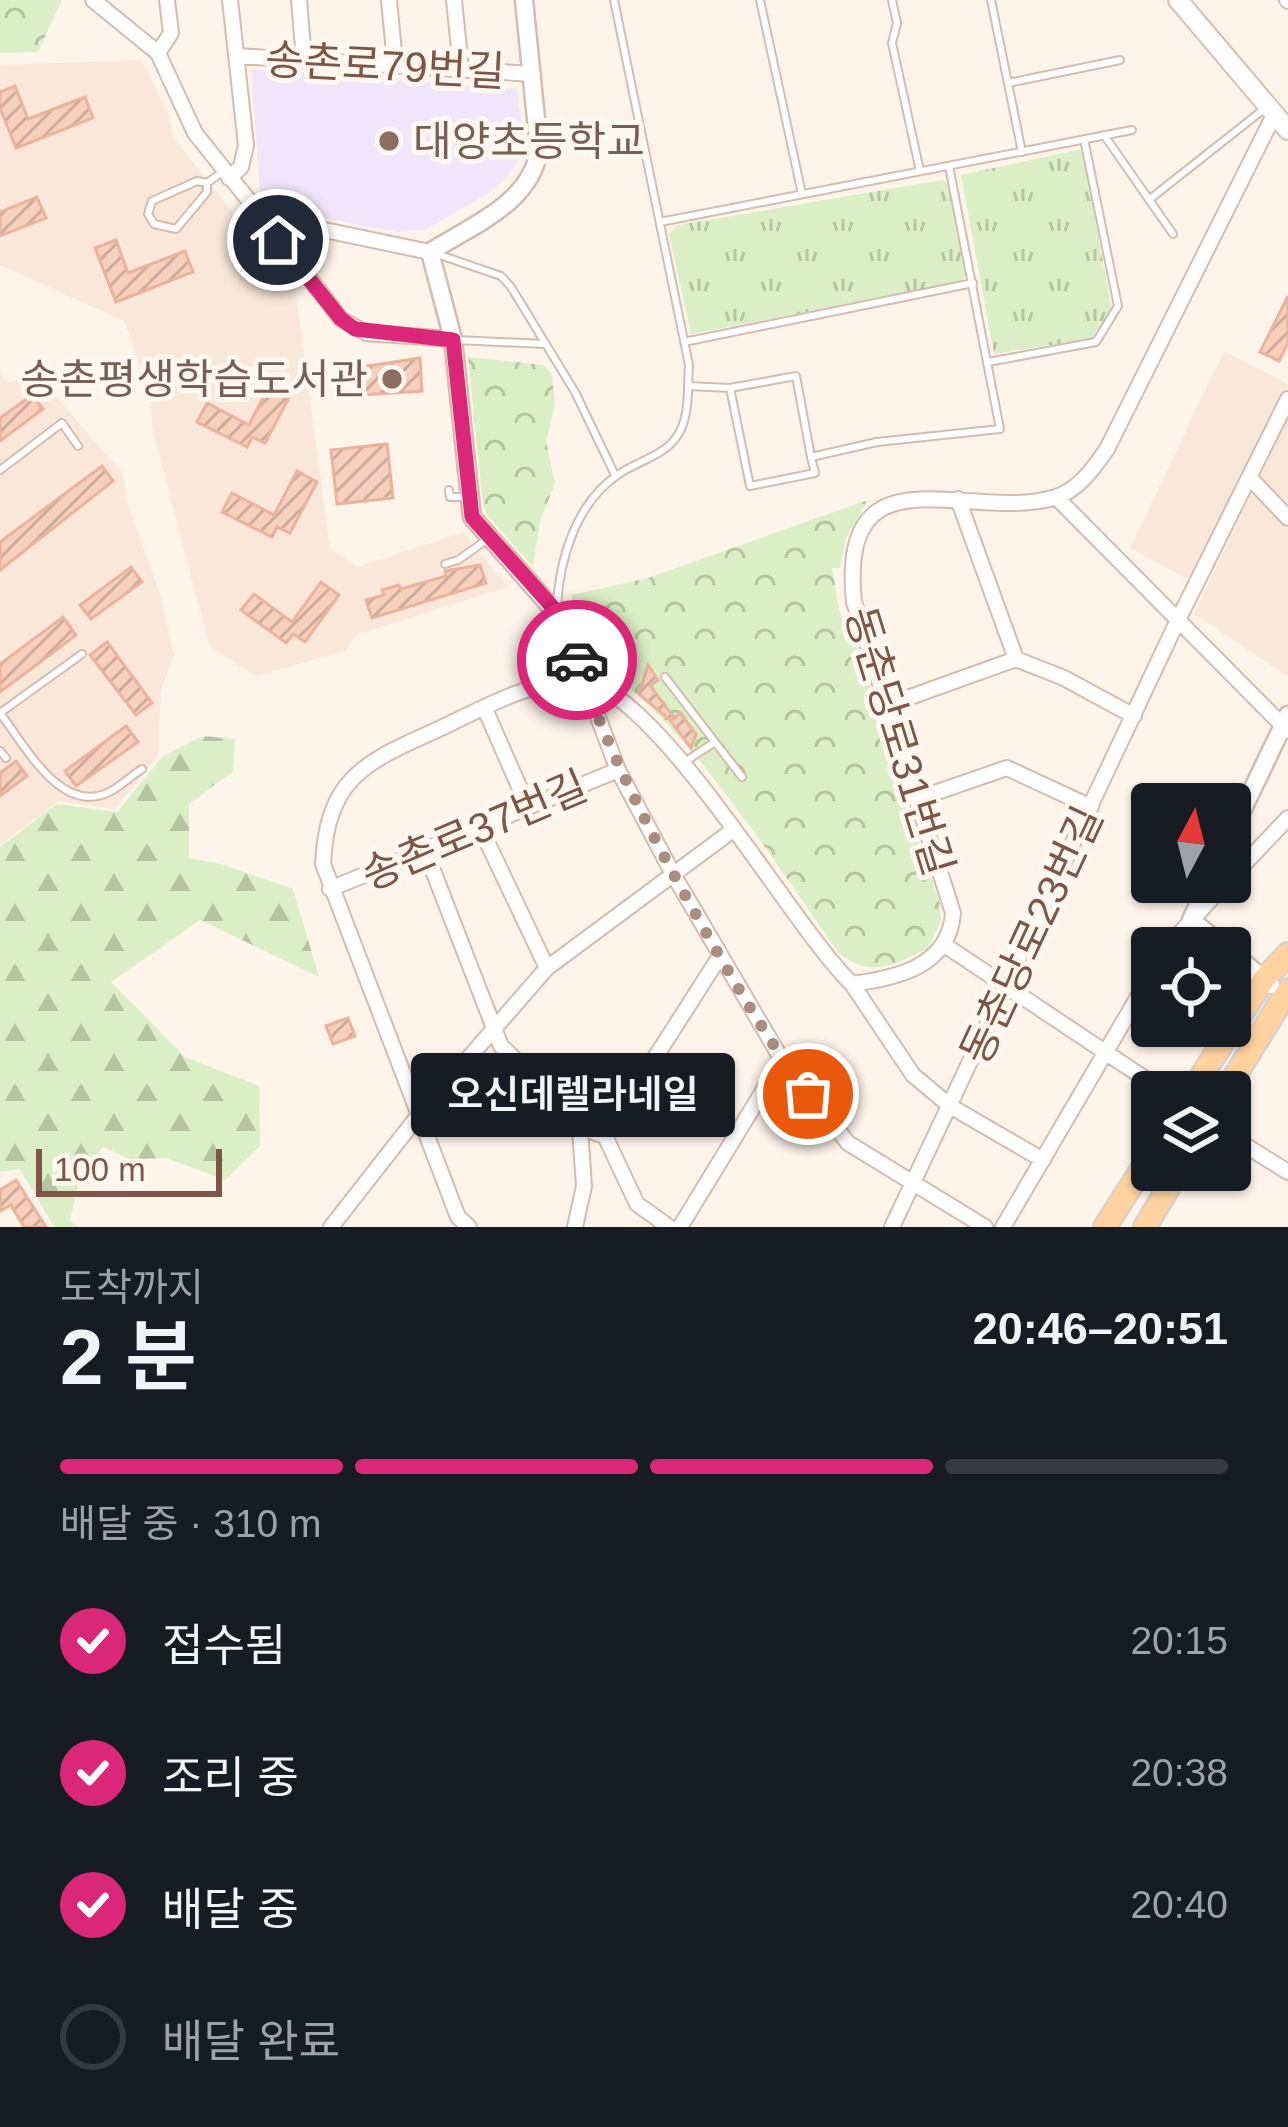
<!DOCTYPE html>
<html lang="ko">
<meta charset="utf-8">
<style>
:root{--surface:#171b24;--page:#20242c;--text:#f1f3f6;--muted:#9ea1a6;--line:#363941;--accent:#db2777}
body{margin:0;font-family:Arial,"Noto Sans KR",sans-serif;background:var(--page);color:var(--text);height:100vh;display:flex;flex-direction:column;font-size:45px;white-space:nowrap}
*{box-sizing:border-box;margin:0}
p{font-size:39px;color:var(--muted)}
.icon{flex:none;width:66px;height:66px;fill:none;stroke:currentColor;stroke-width:2;stroke-linecap:round;stroke-linejoin:round}
.map{position:relative;height:1227px;overflow:hidden}
.drawer{display:flex;flex-direction:column;background:var(--surface);flex:1}
.drawer>*{flex:none}
.needle{width:78px;rotate:7deg}
.tools{position:absolute;left:1131px;top:783px;display:grid;gap:24px}
.tools a{display:grid;place-items:center;width:120px;height:120px;border-radius:12px;background:var(--surface);box-shadow:0 3px 9px #0004;font-size:60px}
.scale{position:absolute;left:36px;bottom:30px;width:186px;box-sizing:border-box;padding-left:12px;border:6px solid #7d5648;border-top:0;font-size:33px;line-height:42px;white-space:nowrap;color:#7d5648;-webkit-text-stroke:9px #fff8f1;paint-order:stroke}
.pin{position:absolute;display:grid;place-items:center;width:102px;height:102px;color:#fff;margin:-51px;border:6px solid #fff;border-radius:50%;box-shadow:0 3px 12px #0007}
.courier{position:absolute;display:grid;place-items:center;width:120px;height:120px;margin:-60px;border:9px solid #db2777;border-radius:50%;background:#fff;color:#222;box-shadow:0 3px 15px #0007}
.bubble{position:absolute;height:84px;border-radius:12px;background:var(--surface);box-shadow:0 3px 9px #0004;font-size:39px;font-weight:600;line-height:84px;text-align:center}
.head em{font-style:normal;font-weight:600}
.head div{display:flex;flex-direction:column-reverse}
.head{display:flex;align-items:center;justify-content:space-between;height:204px;padding:0 60px}
h1{font-size:78px;font-weight:600;line-height:90px}
.bar{display:grid;grid-template-columns:repeat(4,1fr);gap:18px 12px;align-content:center;height:144px;padding:0 60px}
.bar i{height:15px;border-radius:9px;background:var(--line)}
.bar .active{background:var(--accent)}
.bar p{grid-column:span 4}
ol{padding:0 60px;list-style:none}
li{display:flex;align-items:center;gap:36px;height:132px}
li p{margin-inline-start:auto}
li .icon{padding:12px;border-radius:50%;background:var(--accent);color:#fff;stroke-width:4}
li:last-child{color:var(--muted)}
li i{width:66px;height:66px;border:6px solid var(--line);border-radius:50%}
.map>svg:first-child{display:block}
</style>
<div class="map">
<svg width="1288" height="1227" viewBox="0 0 1288 1227">
<defs>
<pattern id="grass-tufts" width="24" height="20" patternUnits="userSpaceOnUse" patternTransform="scale(3)"><rect width="24" height="20" fill="#daefc5"/><path d="M3 7l-1-3M5 7V3M7 7l1-3M15 17l-1-3M17 17v-4M19 17l1-3" fill="none" stroke="#b6c4a2"/></pattern>
<pattern id="forest-firs" width="22" height="20" patternUnits="userSpaceOnUse" patternTransform="scale(3)"><rect width="22" height="20" fill="#daefc5"/><path d="M5 1l3.5 6h-7zM16 11l3.5 6h-7z" fill="#b6c4a2"/></pattern>
<pattern id="park-crowns" width="20" height="18" patternUnits="userSpaceOnUse" patternTransform="scale(3)"><rect width="20" height="18" fill="#daefc5"/><path d="M2 6a3 3 0 1 1 6 0M12 15a3 3 0 1 1 6 0" fill="none" stroke="#b6c4a2"/></pattern>
<pattern id="building-hatch" width="6" height="6" patternUnits="userSpaceOnUse" patternTransform="scale(3)"><rect width="6" height="6" fill="#f7cfbd"/><path d="M-1 1l2-2M0 6l6-6M5 7l2-2" fill="none" stroke="#cdab9c"/></pattern>
</defs>
<rect width="100%" height="100%" fill="#fef4e9"/>
<path fill="#f9e8d9" d="M141,60L169,115L174,139L295,288L330,548L357,567L463,532L508,587L356,635L346,651L256,676L209,646L153,431L149,390L124,321L0,265V65Z
M1224,351L1288,384L1189,580L1130,548Z
M0,373L7,382L28,377L56,397L123,473L127,501L160,593L174,654L161,691L158,756L115,809L59,801L0,845Z
M1288,417V676L1194,614Z"/>
<path fill="#f1e5fb" d="M251,69L517,89L522,124L520,158L505,179L481,198L425,230L397,232L275,209L260,190Z"/>
<path fill="url(#grass-tufts)" d="M1082,149L1112,311L1091,339L994,354L961,175Z
M943,180L948,184L965,274L961,283L691,334L669,234L678,225Z"/>
<path fill="url(#forest-firs)" d="M203,736L235,739L233,771L189,804V858L221,864L293,889L319,977L200,920L111,982L185,1057L259,1086L260,1146L225,1180L166,1158L130,1159L103,1147L94,1159L99,1164L90,1184L79,1181L70,1221L79,1227H54L20,1169L0,1172V847L57,804L117,812L163,756Z"/>
<path fill="url(#park-crowns)" d="M0,0H62L38,52L0,53Z
M468,357L543,365L552,374L555,405L546,441L555,483L540,522L533,567L488,516L483,505Z
M868,500L846,538L840,568H832L839,609L847,630H851L874,698L870,699L940,904L941,921L928,948C896,965 870,978 840,954C791,888 666,688 593,668L571,595L648,578Z"/>
<path fill="url(#building-hatch)" stroke="#ecb29c" stroke-width="3" d="M15,86L28,119L85,97L93,118L16,148L0,108V92Z
M37,197L46,218L0,236V212Z
M116,240L128,273L185,251L193,272L116,302L95,248Z
M1288,296V343L1279,361L1260,352Z
M420,358L422,391L363,395L361,367Z
M271,382L292,392L265,443L252,437L247,447L197,422L207,403L249,425Z
M32,395L43,409L0,441V418Z
M387,444L393,498L337,504L331,450Z
M102,466L113,481L0,570V542Z
M297,471L317,482L290,533L277,527L272,537L222,512L232,493L274,515Z
M480,565L486,583L372,618L366,600L384,595L382,590L399,585L401,589L446,576L445,571Z
M131,567L142,582L91,619L80,605Z
M321,582L339,595L305,642L293,634L286,643L241,610L254,594L292,622Z
M63,617L76,635L0,692V664Z
M107,642L152,703L136,715L90,655Z
M648,665L658,680L650,686L674,717L671,720L680,713L696,734L691,748L670,720L639,694Z
M126,726L138,742L76,786L65,771Z
M16,761L27,776L0,796V773Z
M348,1018L355,1036L333,1044L326,1026Z
M16,1180L46,1227H24L11,1205L0,1211V1190Z"/>
<g fill="none" stroke-linecap="round" stroke-linejoin="round">
<g stroke="#d5bcaf" stroke-width="10">
<path id="service" d="M760,0L802,194
M892,0L897,23L892,43L920,171
M991,0L1022,152
M1008,83L1120,60
M1104,135L1173,234
M207,183L197,181L152,201L148,214L154,224L176,229L207,192V183L224,171
M1150,199L1264,109
M660,222L1132,130
M434,253L501,276L511,287L575,392L615,475
M457,340L545,344
M684,342L973,283
M988,362L1096,342L1118,306L1084,139
M688,386L730,388L796,376L811,457L877,442L1000,429L949,166
M730,388L750,486L815,473L811,457
M0,470L62,423L78,446
M449,490L450,497H465
M445,564L458,560L488,539
M557,608C559,560 576,502 619,474C636,462 662,456 675,439C691,419 687,389 689,365L614,0
M665,677L715,742
M0,713C24,744 61,816 109,792C121,786 131,776 142,769
M0,713L82,654
M0,751L6,758
M686,761L715,742L742,777"/>
</g>
<g stroke="#d5bcaf" stroke-width="18">
<path id="minor" d="M93,0L158,53L195,133L262,217L430,252
M299,0L304,60
M389,0L395,63
M454,0L461,68
M1287,0L1288,1
M158,53L171,33L167,0
M236,56L533,74
M229,178L241,167L246,145L230,0
M262,217L341,319L366,333L453,339
M1251,479L1288,518
M1056,497L1288,731
M958,499L1016,659L1064,678L1134,716
M584,680L618,770L673,874L782,1060L848,1143L985,1227
M888,705L1016,659
M485,709L528,807
M917,799L1007,768L1091,807
M480,827L547,968
M425,850L501,1046C535,1075 561,1125 605,1136
M1230,879L1288,818
M330,889L618,770
M946,946L1165,1092
M1166,948L1227,882
M852,984L913,1075L950,1106L1043,1160
M605,1136L720,956
M605,1136L637,1204L669,1227
M1230,1136L1288,1172
M331,1227L418,1116L547,968L733,830
M469,1227L458,1217L323,864C327,783 360,764 428,734C473,714 523,683 573,680C650,674 792,928 852,984C898,978 949,966 953,913L854,602C838,444 966,522 1053,498C1078,491 1093,469 1107,449L1274,115
M575,1227L584,1186L580,1130
M680,1227L782,1060
M892,1227L1177,622L1288,399
M1003,1227L1152,973"/>
</g>
<g stroke="#d5bcaf" stroke-width="21">
<path id="tertiary" d="M524,0L539,149C532,203 472,225 430,252L453,339L472,517L565,623L584,680
M1230,836L1288,715
M1209,882L1191,920L1226,948
M1230,951L1271,985"/>
</g>
<g stroke="#dbbeae" stroke-width="22">
<path id="secondary" d="M1178,0L1288,130"/>
</g>
<g stroke="#dbd0cc" stroke-width="26">
<path id="primary" d="M1191,1092L1264,979L1288,954
M1225,1092L1288,990
M1105,1227L1152,1153
M1145,1227L1179,1170"/>
</g>
<use href="#service" stroke="#fff" stroke-width="6"/>
<use href="#minor" stroke="#fff" stroke-width="14"/>
<use href="#tertiary" stroke="#fff" stroke-width="16"/>
<use href="#secondary" stroke="#fff" stroke-width="18"/>
<use href="#primary" stroke="#ffd29f" stroke-width="21"/>
</g>
<g fill="none" stroke-linecap="round" stroke-linejoin="round">
<path stroke="#aa8d80" stroke-width="12" stroke-dasharray="0 21.6" d="M577,660C609,755 655,842 704,929C736,985 769,1042 808,1094"/>
<path stroke="#db2777" stroke-width="15" d="M278,240L341,319L355,329L453,340L472,517L556,611L565,623L577,660"/>
</g>
<g fill="#8d6e63" stroke="#fff8f1" stroke-width="4.5">
<circle cx="389" cy="141" r="12"/>
<circle cx="392" cy="379" r="12"/>
</g>
<g text-anchor="middle" stroke-width="10" stroke-linejoin="round" paint-order="stroke">
<g font-size="42" fill="#7d5648" stroke="#fff8f1">
<text transform="translate(385 65) rotate(3)" y="15">송촌로79번길</text>
<text transform="translate(900 741) rotate(73)" y="15">동춘당로31번길</text>
<text transform="translate(474 830) rotate(-23)" y="15">송촌로37번길</text>
<text transform="translate(1031 935) rotate(-65)" y="15">동춘당로23번길</text>
</g>
<g font-size="42" fill="#785e54" stroke="#fff8f1" text-anchor="start">
<text x="413" y="156">대양초등학교</text>
<text x="368" y="394" text-anchor="end">송촌평생학습도서관</text>
</g>
</g>
</svg>
<div class="tools">
<a><svg class="needle" viewBox="-14 -14 28 28"><path d="M0-13l5 13h-10z" fill="#e53935"/><path d="M0 13l5-13h-10z" fill="#9ea1a6"/></svg></a>
<a><svg class="icon" aria-label="locate" viewBox="0 0 24 24"><circle cx="12" cy="12" r="6"/><path d="M12 2v4M12 18v4M2 12h4M18 12h4"/></svg></a>
<a><svg class="icon" aria-label="layers" viewBox="0 0 24 24"><path d="M12 4l9 5-9 5-9-5zM3 14l9 5 9-5"/></svg></a>
</div>
<div class="scale">100 m</div>
<div class="pin" style="left:808px;top:1094px;background:#ea580c"><svg class="icon" aria-label="bag" viewBox="0 0 24 24"><path d="M5 8h14l-1 12H6zM9 8a3 3 0 0 1 6 0"/></svg></div>
<div class="pin" style="left:278px;top:240px;background:#1f2937"><svg class="icon" aria-label="home" viewBox="0 0 24 24"><path d="M3 11l9-7 9 7M6 9v11h12V9"/></svg></div>
<div class="courier" style="left:577px;top:660px"><svg class="icon" aria-label="car" viewBox="0 0 24 24"><path d="M5 17H2v-5l4-1 3-4h7l3 4 3 1v5h-3M9 17h6M6 11h13"/><circle cx="7" cy="17" r="2"/><circle cx="17" cy="17" r="2"/></svg></div>
<div class="bubble" style="left:411px;top:1053px;width:324px">오신데렐라네일</div>
</div>
<section class="drawer">
<div class="head"><div><h1>2 분</h1><p>도착까지</p></div><em>20:46–20:51</em></div>
<div class="bar"><i class="active"></i><i class="active"></i><i class="active"></i><i></i><p>배달 중 · 310 m</p></div>
<ol>
<li><svg class="icon" aria-label="check" viewBox="0 0 24 24"><path d="M5 12l5 5 9-10"/></svg>접수됨<p>20:15</p></li>
<li><svg class="icon" aria-label="check" viewBox="0 0 24 24"><path d="M5 12l5 5 9-10"/></svg>조리 중<p>20:38</p></li>
<li><svg class="icon" aria-label="check" viewBox="0 0 24 24"><path d="M5 12l5 5 9-10"/></svg>배달 중<p>20:40</p></li>
<li><i></i>배달 완료</li>
</ol>
</section>
